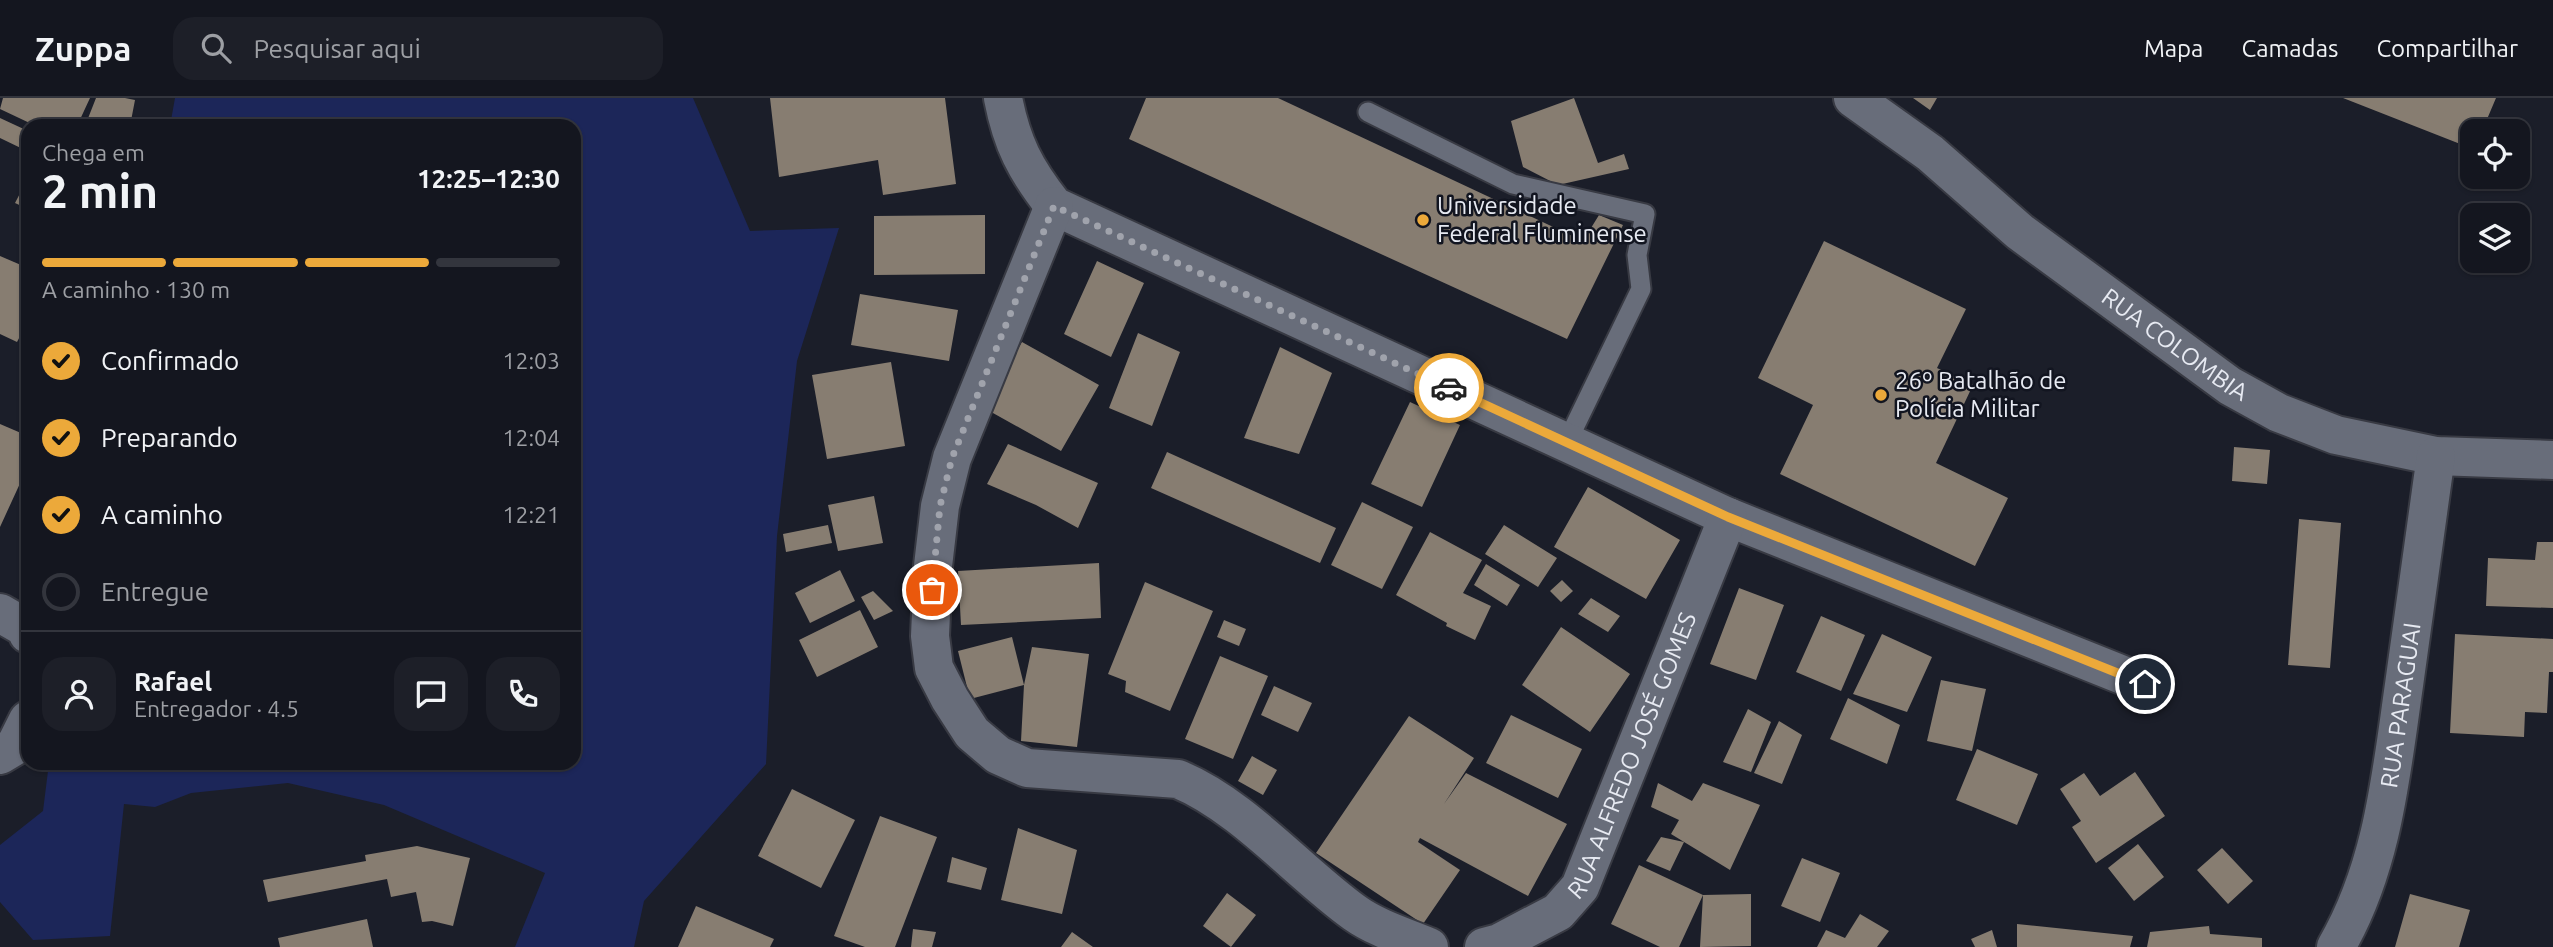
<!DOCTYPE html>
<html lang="pt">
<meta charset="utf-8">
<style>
:root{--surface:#14161f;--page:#1d1f28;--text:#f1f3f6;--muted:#9d9fa4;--line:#33353d;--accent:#eca93a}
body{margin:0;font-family:Ubuntu,sans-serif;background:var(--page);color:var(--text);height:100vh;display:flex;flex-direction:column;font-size:26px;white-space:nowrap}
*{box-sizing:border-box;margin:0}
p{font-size:23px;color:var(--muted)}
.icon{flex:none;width:38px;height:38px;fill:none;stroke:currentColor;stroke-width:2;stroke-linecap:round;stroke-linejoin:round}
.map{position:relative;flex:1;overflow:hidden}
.panel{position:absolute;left:21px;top:21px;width:560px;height:651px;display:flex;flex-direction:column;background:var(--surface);border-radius:21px;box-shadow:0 2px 5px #0004,0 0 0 2px var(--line)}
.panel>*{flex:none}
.buttons{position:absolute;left:2460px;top:21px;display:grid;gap:14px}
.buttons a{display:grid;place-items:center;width:70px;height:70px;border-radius:14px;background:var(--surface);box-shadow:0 2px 5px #0004,0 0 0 2px var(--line);font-size:35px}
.pin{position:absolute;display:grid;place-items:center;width:60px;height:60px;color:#fff;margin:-30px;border:4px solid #fff;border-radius:50%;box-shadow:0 2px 7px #0007}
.courier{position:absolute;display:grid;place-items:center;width:70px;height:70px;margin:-35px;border:5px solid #eca93a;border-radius:50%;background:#fff;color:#222;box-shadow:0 2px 9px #0007}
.summary em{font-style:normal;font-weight:700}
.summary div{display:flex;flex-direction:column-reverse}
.summary{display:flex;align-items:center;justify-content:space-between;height:119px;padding:0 21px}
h1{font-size:46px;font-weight:700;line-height:52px}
.bar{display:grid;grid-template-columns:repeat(4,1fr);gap:10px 7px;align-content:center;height:84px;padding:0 21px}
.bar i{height:9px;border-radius:5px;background:var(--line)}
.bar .current{background:var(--accent)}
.bar p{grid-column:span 4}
.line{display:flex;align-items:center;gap:18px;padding:0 21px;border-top:2px solid var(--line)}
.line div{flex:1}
.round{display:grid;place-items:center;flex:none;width:74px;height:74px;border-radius:21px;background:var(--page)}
ol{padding:0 21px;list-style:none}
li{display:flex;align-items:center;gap:21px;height:77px}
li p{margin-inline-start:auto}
li .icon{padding:7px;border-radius:50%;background:var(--accent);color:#111;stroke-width:4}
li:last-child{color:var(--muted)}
li i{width:38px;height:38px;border:4px solid var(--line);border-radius:50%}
header{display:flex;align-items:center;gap:42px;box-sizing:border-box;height:98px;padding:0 35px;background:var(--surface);border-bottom:2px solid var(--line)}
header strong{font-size:33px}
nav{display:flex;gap:38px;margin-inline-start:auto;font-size:24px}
.search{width:490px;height:63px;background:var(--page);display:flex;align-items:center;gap:18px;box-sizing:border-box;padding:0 24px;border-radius:21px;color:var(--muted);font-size:26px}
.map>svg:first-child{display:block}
</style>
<header>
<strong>Zuppa</strong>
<div class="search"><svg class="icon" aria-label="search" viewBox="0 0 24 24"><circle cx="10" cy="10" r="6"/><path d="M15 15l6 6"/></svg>Pesquisar aqui</div>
<nav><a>Mapa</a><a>Camadas</a><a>Compartilhar</a></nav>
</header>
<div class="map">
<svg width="2553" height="849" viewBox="0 0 2553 849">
<rect width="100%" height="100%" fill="#1b1e29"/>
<path fill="#1c2659" d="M175,0H693L750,133L839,130L797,263L777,438L766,666L644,803L634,849H515L545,775L384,707L288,685L191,695L155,709L124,706L110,838L33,842L0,804V747L43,713L49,665H574V28H170Z"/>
<path fill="#877d71" d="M3,0H90L77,28H36L0,11Z
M96,0H125L135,2L130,28H85Z
M770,0H945L956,86L883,97L878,62L779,79Z
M1146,0H1278L1583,143L1599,117L1623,127L1567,241L1129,41Z
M1574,0L1598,65L1624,56L1629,71L1558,87L1523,69L1511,23Z
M1913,0H1937L1930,12Z
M2343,0H2496L2482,33H2473V51Z
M0,20L28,33L27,53L0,40Z
M28,80V111L15,105Z
M985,117V176L874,177V118Z
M1824,143L1966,211L1937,270L1973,287L1936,365L2008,400L1975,468L1780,376L1813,307L1758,280Z
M0,158L28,170V223L17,244L0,236Z
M1097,163L1144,185L1111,259L1064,236Z
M860,196L958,212L949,263L851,247Z
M1138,235L1180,254L1152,328L1109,310Z
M1022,244L1099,287L1061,353L984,310Z
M1280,249L1332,275L1299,356L1244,340Z
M891,264L905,348L827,361L812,277Z
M1410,304L1460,327L1422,409L1371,386Z
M0,326L28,338V368L0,429Z
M1008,346L1098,385L1078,430L1036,407L987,386Z
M2234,349L2270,352L2267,386L2232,383Z
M1167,354L1336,430L1320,465L1151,390Z
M1588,389L1680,442L1646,501L1554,449Z
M874,398L883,445L838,453L828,407Z
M1362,404L1413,429L1382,491L1331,467Z
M2299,421L2341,425L2330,570L2288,567Z
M828,427L832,445L786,454L783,436Z
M1504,427L1557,460L1538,489L1485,456Z
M1430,434L1482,462L1463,495L1491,508L1475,542L1446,528L1447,525L1396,497Z
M2537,444H2553V510L2486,508L2488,460L2535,462Z
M1099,465L1101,520L961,527L958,473Z
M1486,466L1520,487L1507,508L1474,487Z
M840,472L855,503L810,525L795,495Z
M1562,482L1573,493L1561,504L1550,493Z
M1145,484L1213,513L1170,613L1125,594L1126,583L1108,576Z
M1739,490L1784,507L1756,582L1710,566Z
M873,493L893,513L874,522L861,499Z
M1591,500L1620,518L1608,534L1578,516Z
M860,512L878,549L817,579L799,542Z
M1821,518L1865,537L1841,593L1796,574Z
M1224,522L1246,531L1239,548L1217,539Z
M1561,529L1630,576L1590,634L1522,587Z
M1882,536L1932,559L1907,614L1853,596Z
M2455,536L2553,541V574H2549L2547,615L2525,614L2524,639L2450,635Z
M1012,539L1024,587L970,601L958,553Z
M1032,549L1089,556L1077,649L1021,643L1024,587Z
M1220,558L1268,578L1233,661L1185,641Z
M1941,582L1986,591L1972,653L1927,643Z
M1274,588L1312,605L1298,634L1261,617Z
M1848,600L1900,627L1887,666L1830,641Z
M1748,611L1771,624L1751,674L1723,664Z
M1511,617L1582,651L1558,700L1486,665Z
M1409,618L1474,660L1444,706L1466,675L1567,726L1528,798L1420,740L1418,744L1460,772L1423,826L1316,755Z
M1779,623L1802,637L1782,686L1754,675Z
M1977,651L2038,676L2017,727L1956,702Z
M1252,658L1277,672L1263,697L1238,683Z
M2135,674L2165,718L2096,765L2072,729L2081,723L2060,691L2084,675L2100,698Z
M1658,685L1692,703L1703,685L1760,707L1730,772L1671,736L1679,722L1651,709Z
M792,691L855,722L821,790L758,758Z
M880,718L937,739L895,849H865L834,838Z
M1018,730L1077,752L1062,816L1001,802Z
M1661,739L1684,744L1670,773L1646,763Z
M2138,746L2164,779L2134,803L2108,770Z
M417,748L470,760L453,828L432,823L422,824L416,794L391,799L387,781L268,804L263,782L366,763L365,757Z
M2222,750L2253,783L2228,806L2197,772Z
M952,759L987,770L981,792L947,784Z
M1802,760L1840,775L1820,824L1781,808Z
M1639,767L1703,797L1751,796V848L1700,849L1703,797L1679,849H1660L1611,826Z
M1227,795L1256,817L1231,849L1203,828Z
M2410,796L2470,812L2459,849H2395Z
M696,808L774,841L770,849H678Z
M1860,816L1889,833L1877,849H1817L1826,832L1845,840Z
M367,821L373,849H280L278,840Z
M2017,826L2133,838L2130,849H2017Z
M2209,828L2210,836L2262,840V849H2147L2150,834Z
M913,831L936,834L932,849H911Z
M1992,832L1997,849H1975L1971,841Z
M1072,834L1093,849H1061Z"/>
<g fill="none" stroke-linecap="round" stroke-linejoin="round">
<g stroke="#383a43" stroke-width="23">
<path id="service" d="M1368,14L1513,86L1645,116L1637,157L1641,191L1567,344"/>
</g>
<g stroke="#383a43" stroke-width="42">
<g id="minor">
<path d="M1003,0C1012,46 1025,71 1054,108L1728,419L2145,586"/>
<path id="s1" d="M1853,0L1930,55L2020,134L2230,288L2279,315L2336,337L2436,358L2553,362"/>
<path d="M1054,108L952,360L940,408L933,468L930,538L934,570L950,601L972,635L998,657L1027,670L1178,681C1243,708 1298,774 1355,815C1376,830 1405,839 1429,849"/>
<path d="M0,515L26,530L28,536"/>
<path d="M0,657L15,648L28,622"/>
<path id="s2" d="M1484,849L1499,845L1558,814L1580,789L1728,419"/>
<path id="s3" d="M2336,849C2383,768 2391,677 2404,587C2415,510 2425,434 2436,358"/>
</g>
</g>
<use href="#service" stroke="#686d7a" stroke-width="19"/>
<use href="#minor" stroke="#686d7a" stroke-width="38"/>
</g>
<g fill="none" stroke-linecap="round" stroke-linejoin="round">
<path stroke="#a0a3ac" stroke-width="7" stroke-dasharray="0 12.6" d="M932,492L940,408L952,360L1054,108L1449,290"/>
<path stroke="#eca93a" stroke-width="9" d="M1449,290L1728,419L2145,586"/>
</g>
<g fill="#eca93a" stroke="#121520" stroke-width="2.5">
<circle cx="1423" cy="122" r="7"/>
<circle cx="1881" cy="297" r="7"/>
</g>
<g text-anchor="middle" stroke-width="5" stroke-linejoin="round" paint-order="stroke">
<g font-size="24" fill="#e7eaf2" stroke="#121520" text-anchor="start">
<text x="1437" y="116">Universidade<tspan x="1437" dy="28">Federal Fluminense</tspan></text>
<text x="1895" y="291">26º Batalhão de<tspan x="1895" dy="28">Polícia Militar</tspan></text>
</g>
<g font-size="24" fill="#e7eaf2" stroke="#121520">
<text dy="8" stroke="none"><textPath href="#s1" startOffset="406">RUA COLOMBIA</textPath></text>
<text dy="8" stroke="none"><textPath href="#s3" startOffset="252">RUA PARAGUAI</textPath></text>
<text dy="8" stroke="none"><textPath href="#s2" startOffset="257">RUA ALFREDO JOSÉ GOMES</textPath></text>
</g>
</g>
</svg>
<div class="buttons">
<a><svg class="icon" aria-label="locate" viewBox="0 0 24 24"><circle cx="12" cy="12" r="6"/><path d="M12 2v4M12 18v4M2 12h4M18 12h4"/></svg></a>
<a><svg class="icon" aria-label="layers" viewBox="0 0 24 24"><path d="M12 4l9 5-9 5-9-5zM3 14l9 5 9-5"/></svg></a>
</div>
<div class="pin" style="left:932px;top:492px;background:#ea580c"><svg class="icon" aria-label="bag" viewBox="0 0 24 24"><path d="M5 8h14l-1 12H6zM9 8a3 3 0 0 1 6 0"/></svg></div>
<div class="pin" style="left:2145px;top:586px;background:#1f2937"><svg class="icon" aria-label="home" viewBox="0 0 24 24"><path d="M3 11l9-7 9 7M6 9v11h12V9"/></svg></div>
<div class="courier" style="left:1449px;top:290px"><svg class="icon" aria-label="car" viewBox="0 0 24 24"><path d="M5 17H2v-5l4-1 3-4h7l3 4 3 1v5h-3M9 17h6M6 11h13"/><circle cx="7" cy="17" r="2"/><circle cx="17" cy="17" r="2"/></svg></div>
<section class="panel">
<div class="summary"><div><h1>2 min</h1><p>Chega em</p></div><em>12:25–12:30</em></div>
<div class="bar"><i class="current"></i><i class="current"></i><i class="current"></i><i></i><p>A caminho · 130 m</p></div>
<ol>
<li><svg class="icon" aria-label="check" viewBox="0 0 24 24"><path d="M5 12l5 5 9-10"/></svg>Confirmado<p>12:03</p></li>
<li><svg class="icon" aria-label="check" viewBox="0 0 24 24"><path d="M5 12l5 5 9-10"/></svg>Preparando<p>12:04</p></li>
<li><svg class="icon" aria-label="check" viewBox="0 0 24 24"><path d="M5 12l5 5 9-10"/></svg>A caminho<p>12:21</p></li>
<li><i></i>Entregue</li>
</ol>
<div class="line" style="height:126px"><a class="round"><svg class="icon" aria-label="person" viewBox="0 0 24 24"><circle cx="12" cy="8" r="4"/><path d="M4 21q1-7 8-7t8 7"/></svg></a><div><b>Rafael</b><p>Entregador · 4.5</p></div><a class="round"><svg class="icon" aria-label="chat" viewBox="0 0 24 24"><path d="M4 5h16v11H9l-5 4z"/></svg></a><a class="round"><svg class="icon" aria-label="phone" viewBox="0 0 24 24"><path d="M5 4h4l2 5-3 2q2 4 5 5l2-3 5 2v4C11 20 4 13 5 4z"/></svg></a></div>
</section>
</div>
